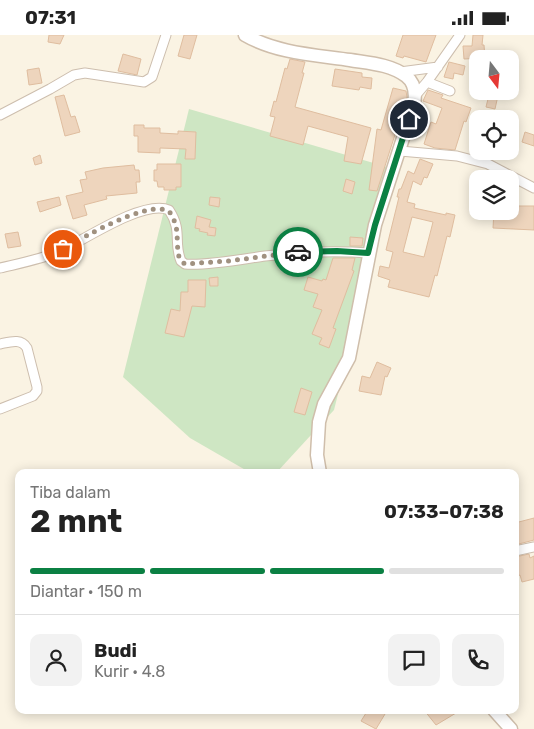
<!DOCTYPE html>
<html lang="id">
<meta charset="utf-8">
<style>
:root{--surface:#fff;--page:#f2f2f2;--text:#222;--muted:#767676;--line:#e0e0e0;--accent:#0b8043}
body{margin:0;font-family:Rubik,sans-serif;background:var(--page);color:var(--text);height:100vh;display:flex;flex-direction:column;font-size:19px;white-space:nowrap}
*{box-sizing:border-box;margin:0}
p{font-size:16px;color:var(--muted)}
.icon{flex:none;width:28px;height:28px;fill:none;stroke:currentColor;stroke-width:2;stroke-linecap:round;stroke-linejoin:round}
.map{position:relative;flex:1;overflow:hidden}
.drawer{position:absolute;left:15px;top:434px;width:504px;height:245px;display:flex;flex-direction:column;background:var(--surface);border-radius:10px;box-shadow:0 2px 12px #0003}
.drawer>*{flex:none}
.needle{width:32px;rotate:164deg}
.controls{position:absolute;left:469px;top:15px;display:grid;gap:10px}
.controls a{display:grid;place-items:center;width:50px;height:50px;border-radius:10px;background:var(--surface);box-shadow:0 2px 12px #0003;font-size:25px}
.pin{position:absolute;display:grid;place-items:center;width:42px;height:42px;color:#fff;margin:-21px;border:2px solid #fff;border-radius:50%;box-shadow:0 1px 5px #0007}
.courier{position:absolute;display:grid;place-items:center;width:50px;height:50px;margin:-25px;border:4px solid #0b8043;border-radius:50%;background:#fff;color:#222;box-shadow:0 1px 6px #0007}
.head em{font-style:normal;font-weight:700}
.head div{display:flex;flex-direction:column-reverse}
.head{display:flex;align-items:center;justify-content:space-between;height:85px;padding:0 15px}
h1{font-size:32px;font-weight:700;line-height:38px}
.bar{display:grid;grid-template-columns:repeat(4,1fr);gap:8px 5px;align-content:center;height:60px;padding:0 15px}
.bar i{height:6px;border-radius:4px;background:var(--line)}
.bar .active{background:var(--accent)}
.bar p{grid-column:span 4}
.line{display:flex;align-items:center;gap:12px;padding:0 15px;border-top:1px solid var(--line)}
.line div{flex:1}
.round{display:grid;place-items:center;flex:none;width:52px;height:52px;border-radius:10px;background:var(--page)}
.status{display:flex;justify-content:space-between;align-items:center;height:35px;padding:0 25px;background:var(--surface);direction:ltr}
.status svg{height:14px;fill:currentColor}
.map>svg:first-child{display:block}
</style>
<div class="status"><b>07:31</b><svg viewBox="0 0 49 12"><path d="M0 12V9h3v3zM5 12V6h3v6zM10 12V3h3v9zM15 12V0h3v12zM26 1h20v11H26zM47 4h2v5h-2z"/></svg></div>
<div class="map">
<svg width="534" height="694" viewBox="0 0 534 694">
<rect width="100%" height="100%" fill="#faf3e3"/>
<path fill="#cee6c3" d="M189,74L394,134L334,375L277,437H249L190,403L123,342Z"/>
<path fill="#eed5bd" stroke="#dfbd9f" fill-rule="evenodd" d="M49,0H64L60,9L48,7Z
M184,0H197L190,24L178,21Z
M403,0H436L426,27L404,21L403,23L396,21Z
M473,0H483L482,10H484L485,23L464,24L463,11H472Z
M123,19L141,24L137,40L118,36Z
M290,24L305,27L302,38H304L295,72L371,93L361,129L344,126L348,102L308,91L303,110L270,101L275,82L270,81L274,66L276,67L285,33L287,34Z
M449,27L465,31L463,40L454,38L453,44L444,42Z
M39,33L42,48L29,50L27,35Z
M335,34L362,38V42L372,43L371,54L360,52L359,55L332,51Z
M393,53L406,56L407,62L377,156L369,155L377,94L381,95Z
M428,55L443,60L441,63L471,73L466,87L464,86L455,115L435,113L424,109L431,87L436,89L442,73L423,66Z
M490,56H499L495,74L486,72Z
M64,60L71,82L75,81L80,97L65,101L55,62Z
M134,90H144V93H160V98L178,99V96L196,97L195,124H185L186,114L160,113V118L138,117V101H134Z
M525,97L534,100V111L522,107Z
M40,120L42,128L35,130L33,123Z
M420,124L433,129L427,143L424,142L421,150L413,146L407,167L415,169L414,173L446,180V178L455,180L450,202L447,201L437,241L435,240L429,262L388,252L390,245L378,241L380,231L389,233L393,217L386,215L399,162H397L399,154H401L408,136L414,139ZM412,182L433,187L424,222L403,217Z
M157,129H181V152H176V155H164V152H158L157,146H154V135H157Z
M134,130L135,135H139L140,147H136L137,158L106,161L107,164L84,170L87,180L73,184L66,161L83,157L80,145L87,144L85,137L103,133Z
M346,144L355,147L352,159L343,156Z
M59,162L61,170L40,177L37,167Z
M210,162L220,163L219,172L209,170Z
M510,171H534V195L493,193L494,176H510Z
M197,181L211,185L209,192L216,193L215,201L207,200L208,198L199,196L200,194L195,193Z
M18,197L21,211L8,213L5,199Z
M350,202L363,203L362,211H350Z
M333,223H355L352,235L354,236L333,293L336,294L329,313L319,309L322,303L312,299L322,275L313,272L318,259L304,255L308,242L322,246L323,244L326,245Z
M218,242V251H210L209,243Z
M188,245H206L205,272L192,271L184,302L165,298L171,274L180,276L181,257H188Z
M377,327L391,333L387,342L385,341L381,360L359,356L362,341L370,343Z
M301,353L312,357L305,380L294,377Z
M534,483V505L515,510V488Z
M529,519L530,523L534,521V544L522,547L520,540L515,542V522Z
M368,675H378L385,679L376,694L361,686Z
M424,675H461L436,690Z"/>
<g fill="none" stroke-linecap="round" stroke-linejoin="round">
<g stroke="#cdbeae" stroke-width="11">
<path id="street" d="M400,37L438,32
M427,47L450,56
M415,61L427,47L460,0
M0,80L50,54L74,40L85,38L144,47L152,42L166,0
M400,116L457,121L488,129L534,153
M0,233C21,228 43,224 63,215C85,204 145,164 169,175C183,196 173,207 181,226L185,229C206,231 243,224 265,221C300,217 333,215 368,218
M0,309C10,307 21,303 27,313L37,352V356L33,361L0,374
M515,516L534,512"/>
</g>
<g stroke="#cfbeab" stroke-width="15">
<path id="secondary" d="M245,0C276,18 315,20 350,25C368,28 390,29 406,41C415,48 416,58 414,69L375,190L349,323L324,369L319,387L317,420L320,438
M494,675L511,694"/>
</g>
<use href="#street" stroke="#fff" stroke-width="9"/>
<use href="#secondary" stroke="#fff" stroke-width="12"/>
</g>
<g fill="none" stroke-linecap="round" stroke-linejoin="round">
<path stroke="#a09180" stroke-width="5" stroke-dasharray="0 9" d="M63,214C84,202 147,165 169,176C181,194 175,203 179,222L181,226L185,229L228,226L298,217"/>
<path stroke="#0b8043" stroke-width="6" d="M298,217L337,216L368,218L375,190L409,84"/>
</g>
</svg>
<div class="controls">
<a><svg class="needle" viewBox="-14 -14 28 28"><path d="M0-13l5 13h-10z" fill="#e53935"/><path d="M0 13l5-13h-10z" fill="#767676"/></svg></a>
<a><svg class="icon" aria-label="locate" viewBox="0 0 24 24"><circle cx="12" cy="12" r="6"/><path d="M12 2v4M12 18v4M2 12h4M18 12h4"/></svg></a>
<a><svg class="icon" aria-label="layers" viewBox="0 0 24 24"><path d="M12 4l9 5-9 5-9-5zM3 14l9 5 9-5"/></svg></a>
</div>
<div class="pin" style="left:63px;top:214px;background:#ea580c"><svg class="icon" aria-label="bag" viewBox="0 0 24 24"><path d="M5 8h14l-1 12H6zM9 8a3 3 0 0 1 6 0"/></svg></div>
<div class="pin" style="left:409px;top:84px;background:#1f2937"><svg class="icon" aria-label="home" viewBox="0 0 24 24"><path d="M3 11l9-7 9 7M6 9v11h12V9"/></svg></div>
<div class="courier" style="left:298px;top:217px"><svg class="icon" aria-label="car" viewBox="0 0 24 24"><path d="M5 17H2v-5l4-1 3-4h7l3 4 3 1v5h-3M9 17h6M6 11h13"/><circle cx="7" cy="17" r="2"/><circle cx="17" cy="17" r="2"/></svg></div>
<section class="drawer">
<div class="head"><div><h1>2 mnt</h1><p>Tiba dalam</p></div><em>07:33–07:38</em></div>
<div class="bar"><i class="active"></i><i class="active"></i><i class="active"></i><i></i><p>Diantar · 150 m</p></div>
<div class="line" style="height:90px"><a class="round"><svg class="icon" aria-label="person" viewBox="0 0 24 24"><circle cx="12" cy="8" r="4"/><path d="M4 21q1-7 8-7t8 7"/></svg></a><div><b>Budi</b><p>Kurir · 4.8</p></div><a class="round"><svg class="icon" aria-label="chat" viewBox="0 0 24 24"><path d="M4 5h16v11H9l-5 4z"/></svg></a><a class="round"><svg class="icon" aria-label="phone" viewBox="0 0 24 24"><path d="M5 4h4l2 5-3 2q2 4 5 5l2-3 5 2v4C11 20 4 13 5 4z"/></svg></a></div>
</section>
</div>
